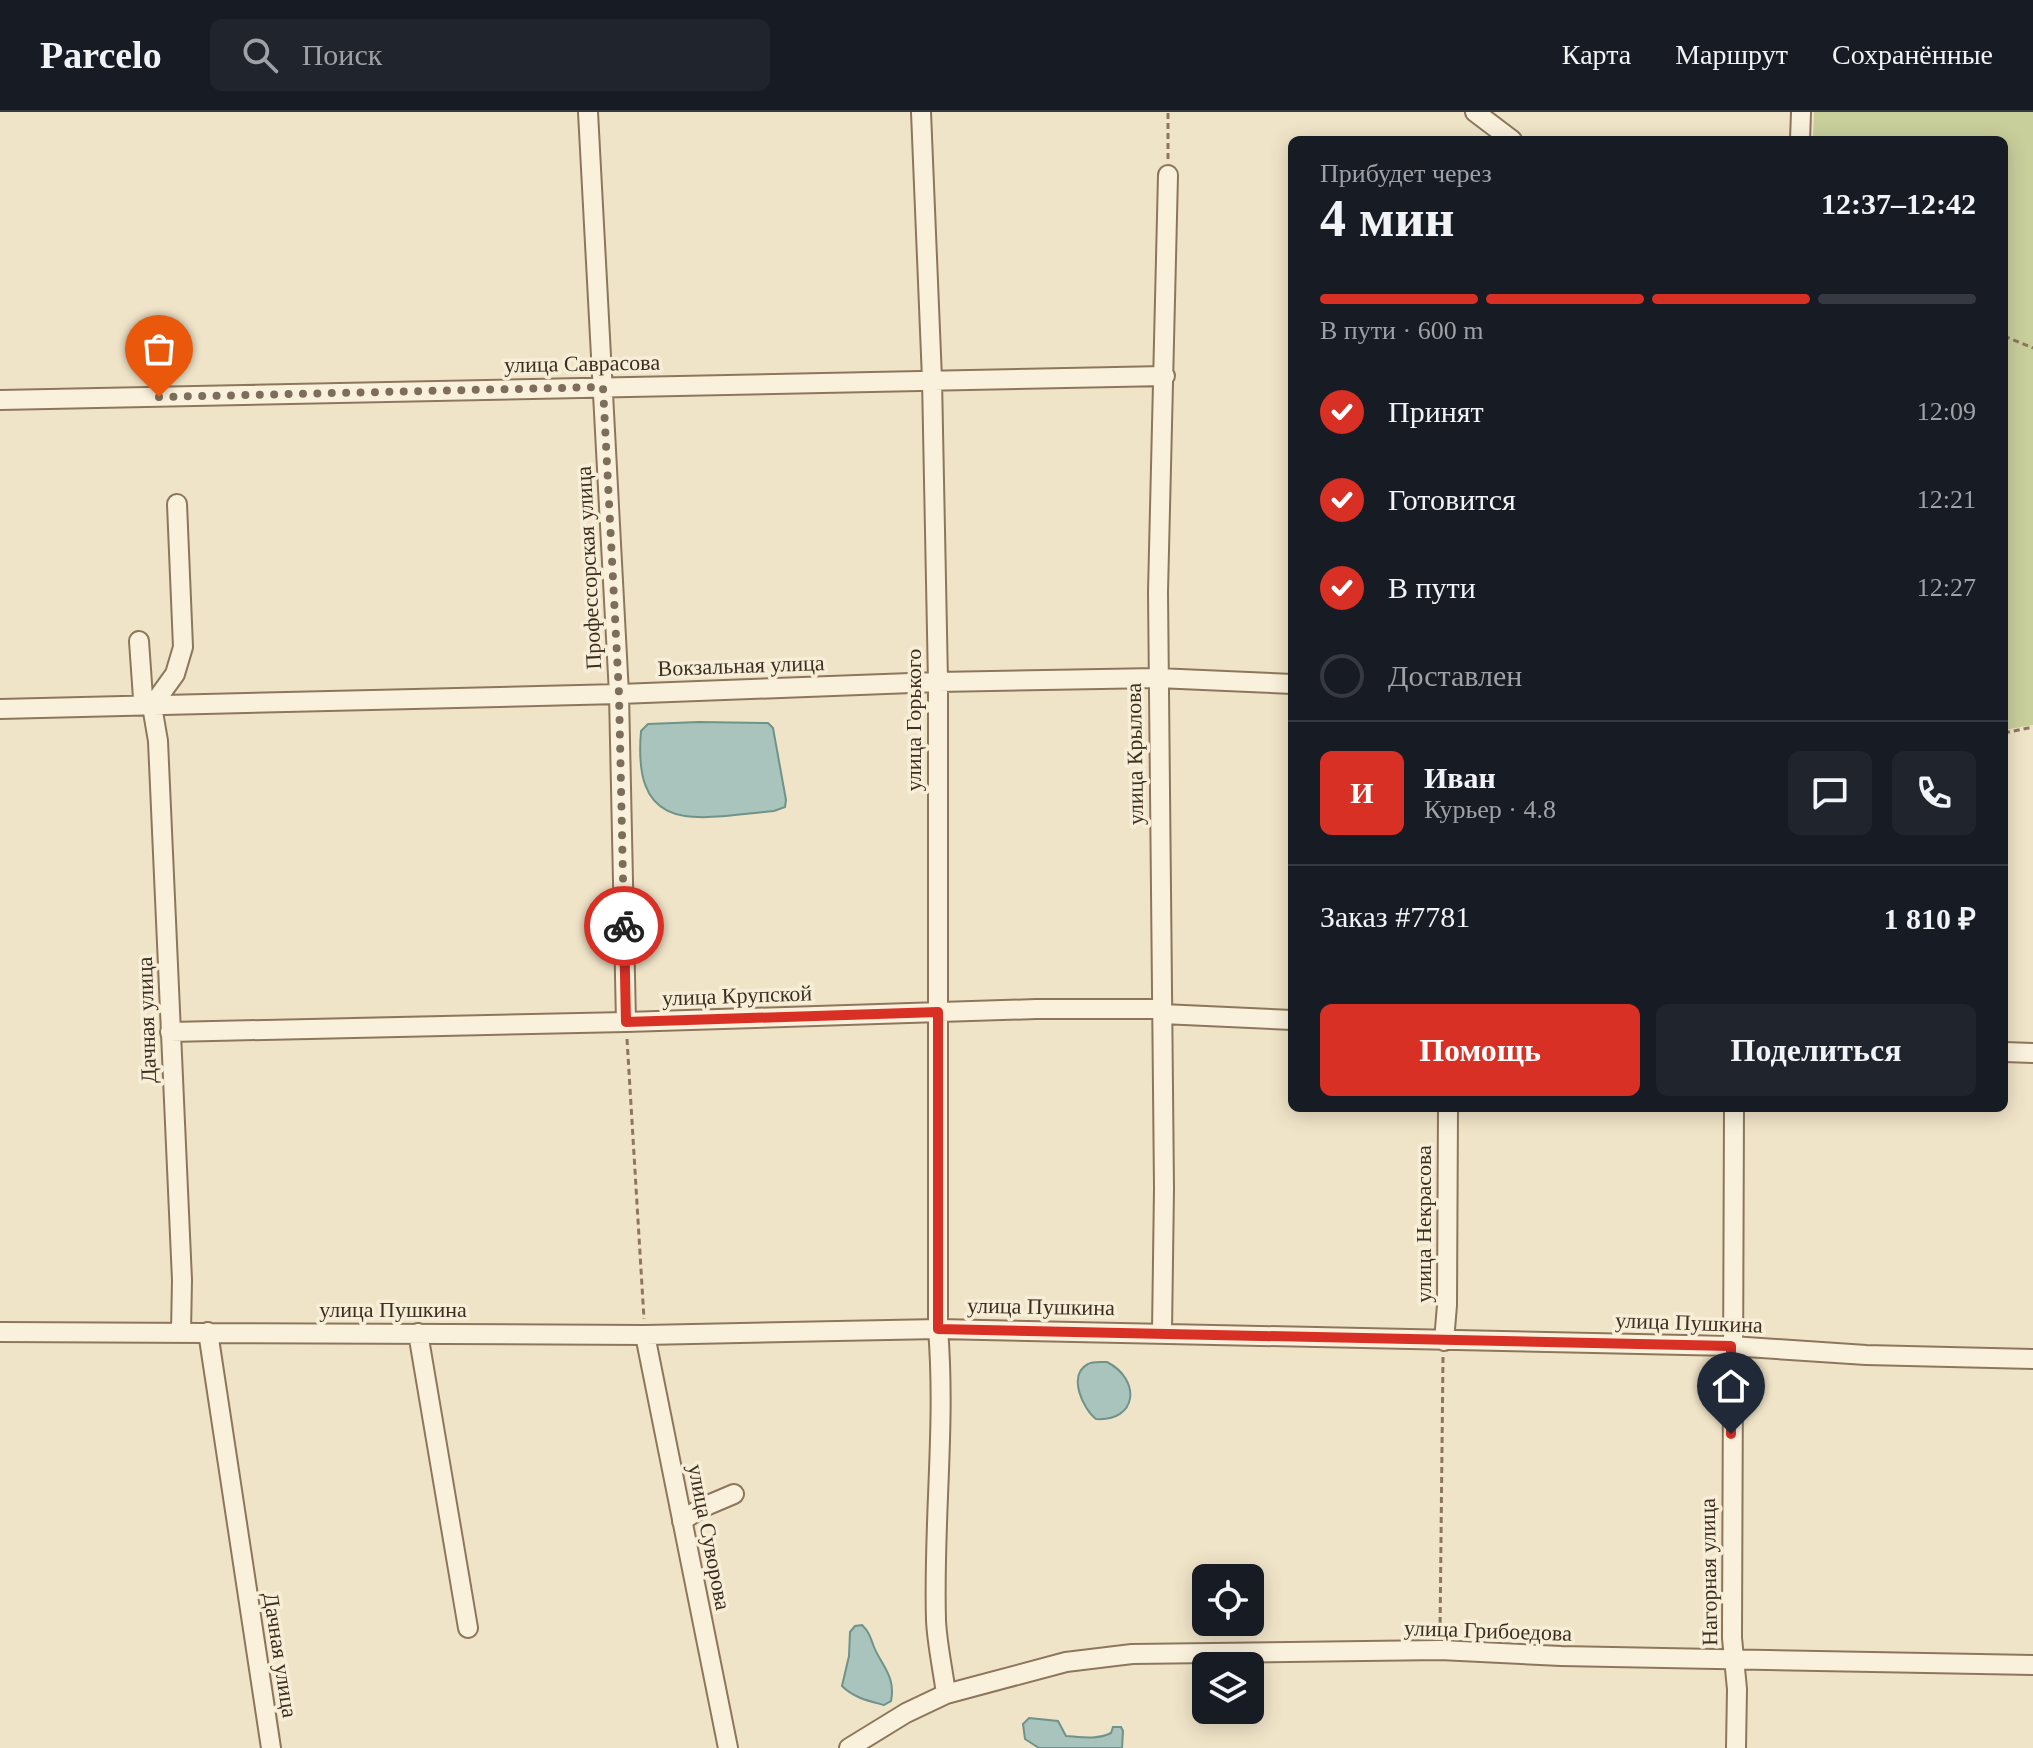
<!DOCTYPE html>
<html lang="ru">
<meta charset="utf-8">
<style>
:root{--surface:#171b24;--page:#20242c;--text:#f1f3f6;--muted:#9ea1a6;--line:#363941;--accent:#d93025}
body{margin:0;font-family:"Times New Roman",serif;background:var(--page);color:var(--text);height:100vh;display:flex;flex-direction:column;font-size:30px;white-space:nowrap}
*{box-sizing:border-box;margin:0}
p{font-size:26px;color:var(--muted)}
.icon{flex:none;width:44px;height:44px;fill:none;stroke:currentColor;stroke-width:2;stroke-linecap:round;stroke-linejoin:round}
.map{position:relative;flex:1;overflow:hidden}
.details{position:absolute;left:1288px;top:24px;width:720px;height:976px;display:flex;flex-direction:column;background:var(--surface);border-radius:12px;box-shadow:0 4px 20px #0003}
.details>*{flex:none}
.controls{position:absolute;left:1192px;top:1452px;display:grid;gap:16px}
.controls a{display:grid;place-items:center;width:72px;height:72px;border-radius:12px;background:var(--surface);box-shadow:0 4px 20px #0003;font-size:40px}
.pin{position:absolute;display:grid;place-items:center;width:68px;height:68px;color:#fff;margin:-82px -34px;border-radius:50% 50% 50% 0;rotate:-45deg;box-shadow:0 0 8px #0007}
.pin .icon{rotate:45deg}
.courier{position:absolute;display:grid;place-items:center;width:80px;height:80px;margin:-40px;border:6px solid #d93025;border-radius:50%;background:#fff;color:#222;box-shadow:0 2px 10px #0007}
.head em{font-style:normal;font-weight:600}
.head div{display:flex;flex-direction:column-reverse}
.head{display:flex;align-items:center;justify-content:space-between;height:136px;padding:0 32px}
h1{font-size:52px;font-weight:600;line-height:60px}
.bar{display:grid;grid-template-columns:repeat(4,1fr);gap:12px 8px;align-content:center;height:96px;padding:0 32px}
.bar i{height:10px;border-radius:6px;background:var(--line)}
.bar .on{background:var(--accent)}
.bar p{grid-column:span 4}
.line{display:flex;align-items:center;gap:20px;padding:0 32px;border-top:2px solid var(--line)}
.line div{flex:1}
.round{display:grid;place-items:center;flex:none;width:84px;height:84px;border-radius:12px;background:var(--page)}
ol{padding:0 32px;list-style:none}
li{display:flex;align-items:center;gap:24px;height:88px}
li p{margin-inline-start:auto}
li .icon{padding:8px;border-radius:50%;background:var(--accent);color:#fff;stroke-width:4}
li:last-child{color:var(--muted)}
li i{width:44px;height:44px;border:4px solid var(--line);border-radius:50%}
.button{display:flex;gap:16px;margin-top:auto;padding:16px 32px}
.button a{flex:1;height:92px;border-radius:12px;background:var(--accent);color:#fff;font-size:32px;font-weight:600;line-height:92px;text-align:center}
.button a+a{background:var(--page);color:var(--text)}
header{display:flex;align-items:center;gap:48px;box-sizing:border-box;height:112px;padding:0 40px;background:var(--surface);border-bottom:2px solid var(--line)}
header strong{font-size:38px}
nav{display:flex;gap:44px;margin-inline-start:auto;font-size:28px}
.search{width:560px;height:72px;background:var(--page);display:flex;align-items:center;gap:20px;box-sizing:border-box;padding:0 28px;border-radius:12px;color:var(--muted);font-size:30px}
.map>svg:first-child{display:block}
</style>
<header>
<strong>Parcelo</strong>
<div class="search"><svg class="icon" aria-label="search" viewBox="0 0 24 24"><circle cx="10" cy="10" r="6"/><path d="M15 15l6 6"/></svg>Поиск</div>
<nav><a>Карта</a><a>Маршрут</a><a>Сохранённые</a></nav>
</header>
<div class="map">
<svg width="2033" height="1636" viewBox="0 0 2033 1636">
<rect width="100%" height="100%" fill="#f0e4c8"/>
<path fill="#c9cf9b" d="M1814,0H2033V613L2004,618V28H1813Z"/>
<path fill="#a9c4bc" stroke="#6f938a" stroke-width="2" d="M699,610L768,611L773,616L786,688L785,695L774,699C697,706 632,726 641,619L648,612Z
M1107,1250C1142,1268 1137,1310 1096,1307C1083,1297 1067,1263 1088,1252C1093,1249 1101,1250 1107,1250Z
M862,1513C870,1521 870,1525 874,1535C882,1554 896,1565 891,1589L884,1593C869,1589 854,1586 842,1574L849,1544L850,1520L855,1514Z
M1029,1606L1058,1609L1066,1624C1081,1625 1097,1628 1111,1621L1113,1615H1121L1123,1619L1122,1636H1039L1025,1627L1023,1612Z"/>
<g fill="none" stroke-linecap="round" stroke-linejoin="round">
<g stroke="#8d765c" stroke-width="22">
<path id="minor" d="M588,0L619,582L626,910
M921,0L932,267L938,570V1217C946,1313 933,1411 936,1508C937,1532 943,1558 946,1582
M1475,0L1512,28
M1800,28L1801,0
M0,288L1165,264
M139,529L143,586L152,594
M152,594L158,629L182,1168L181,1220
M152,594L175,562L183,535L177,392
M0,597L619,582L938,570L1157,566L1292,572
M1162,902L1292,908
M170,920L626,910L1036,897H1162
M2004,940L2033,941
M1734,996L1732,1526L1737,1577L1736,1636
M0,1220L645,1223L938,1217L1731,1234L1866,1243L2033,1247
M208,1220L271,1636
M1162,1220L1164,1076L1158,480L1168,63
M418,1221L468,1516
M645,1223L728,1636
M1444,1229L1447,1193L1448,996
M682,1409L701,1396L734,1382
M849,1636L906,1601L946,1582L1066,1550L1132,1542L1440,1538L1561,1544L2033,1553"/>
</g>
<path stroke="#8d765c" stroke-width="3" stroke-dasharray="6 4" stroke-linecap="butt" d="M1168,47V0
M2004,224L2033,236
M2004,621L2033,615
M627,927L644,1207
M1440,1521L1443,1245"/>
<use href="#minor" stroke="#faf1dc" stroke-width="18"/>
</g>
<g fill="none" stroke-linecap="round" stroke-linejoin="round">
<path stroke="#7c6e5b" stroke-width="8" stroke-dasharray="0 14.4" d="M159,285L603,275L619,582L624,814"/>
<path stroke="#d93025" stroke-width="10" d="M624,814L626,910L938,900V1217L1731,1234V1322"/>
</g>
<g text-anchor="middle" stroke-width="7" stroke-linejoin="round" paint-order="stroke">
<g font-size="22" fill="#3d2e20" stroke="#f7eed8">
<text transform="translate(582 251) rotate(-1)" y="8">улица Саврасова</text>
<text transform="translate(588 456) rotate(-93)" y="8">Профессорская улица</text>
<text transform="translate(741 553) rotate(-2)" y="8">Вокзальная улица</text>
<text transform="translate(913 608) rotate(-90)" y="8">улица Горького</text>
<text transform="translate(1134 642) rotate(-91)" y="8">улица Крылова</text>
<text transform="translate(737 883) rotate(-2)" y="8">улица Крупской</text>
<text transform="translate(146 908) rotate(-92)" y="8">Дачная улица</text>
<text transform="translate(1423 1112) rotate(-90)" y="8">улица Некрасова</text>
<text transform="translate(1041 1194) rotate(1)" y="8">улица Пушкина</text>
<text x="393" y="1205">улица Пушкина</text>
<text transform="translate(1689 1210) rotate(2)" y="8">улица Пушкина</text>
<text transform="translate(710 1425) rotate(79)" y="8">улица Суворова</text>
<text transform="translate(1708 1460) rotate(-91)" y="8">Нагорная улица</text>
<text transform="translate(1488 1518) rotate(2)" y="8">улица Грибоедова</text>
<text transform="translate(281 1543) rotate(81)" y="8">Дачная улица</text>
</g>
</g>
</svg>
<div class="controls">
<a><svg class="icon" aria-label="locate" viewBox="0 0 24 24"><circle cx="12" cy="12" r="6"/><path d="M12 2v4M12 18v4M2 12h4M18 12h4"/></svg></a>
<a><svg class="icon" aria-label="layers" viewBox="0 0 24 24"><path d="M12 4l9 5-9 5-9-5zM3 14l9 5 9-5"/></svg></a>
</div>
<div class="pin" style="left:159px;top:285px;background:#ea580c"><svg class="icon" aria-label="bag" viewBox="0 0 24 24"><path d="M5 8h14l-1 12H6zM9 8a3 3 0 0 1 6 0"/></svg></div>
<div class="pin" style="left:1731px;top:1322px;background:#1f2937"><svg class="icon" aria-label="home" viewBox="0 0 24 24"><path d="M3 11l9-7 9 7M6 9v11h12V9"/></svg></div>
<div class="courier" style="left:624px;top:814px"><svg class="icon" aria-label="bike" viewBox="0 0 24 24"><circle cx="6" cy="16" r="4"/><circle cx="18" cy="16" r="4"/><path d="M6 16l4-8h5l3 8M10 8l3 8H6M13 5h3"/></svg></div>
<section class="details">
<div class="head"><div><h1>4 мин</h1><p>Прибудет через</p></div><em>12:37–12:42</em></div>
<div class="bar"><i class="on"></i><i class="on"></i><i class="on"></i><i></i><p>В пути · 600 m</p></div>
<ol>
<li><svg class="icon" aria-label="check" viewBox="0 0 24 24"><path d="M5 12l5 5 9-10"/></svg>Принят<p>12:09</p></li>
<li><svg class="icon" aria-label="check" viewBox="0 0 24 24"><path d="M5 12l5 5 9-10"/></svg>Готовится<p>12:21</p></li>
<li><svg class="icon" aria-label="check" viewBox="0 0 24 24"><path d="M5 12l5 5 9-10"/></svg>В пути<p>12:27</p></li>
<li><i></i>Доставлен</li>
</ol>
<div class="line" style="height:144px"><b class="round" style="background:var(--accent);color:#fff">И</b><div><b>Иван</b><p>Курьер · 4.8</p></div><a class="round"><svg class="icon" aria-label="chat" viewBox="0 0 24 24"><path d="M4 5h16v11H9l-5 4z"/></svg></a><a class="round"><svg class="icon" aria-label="phone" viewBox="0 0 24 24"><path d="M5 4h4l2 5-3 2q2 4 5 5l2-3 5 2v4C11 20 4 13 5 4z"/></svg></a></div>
<div class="line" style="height:104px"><div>Заказ #7781</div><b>1 810 ₽</b></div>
<div class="button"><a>Помощь</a><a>Поделиться</a></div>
</section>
</div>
